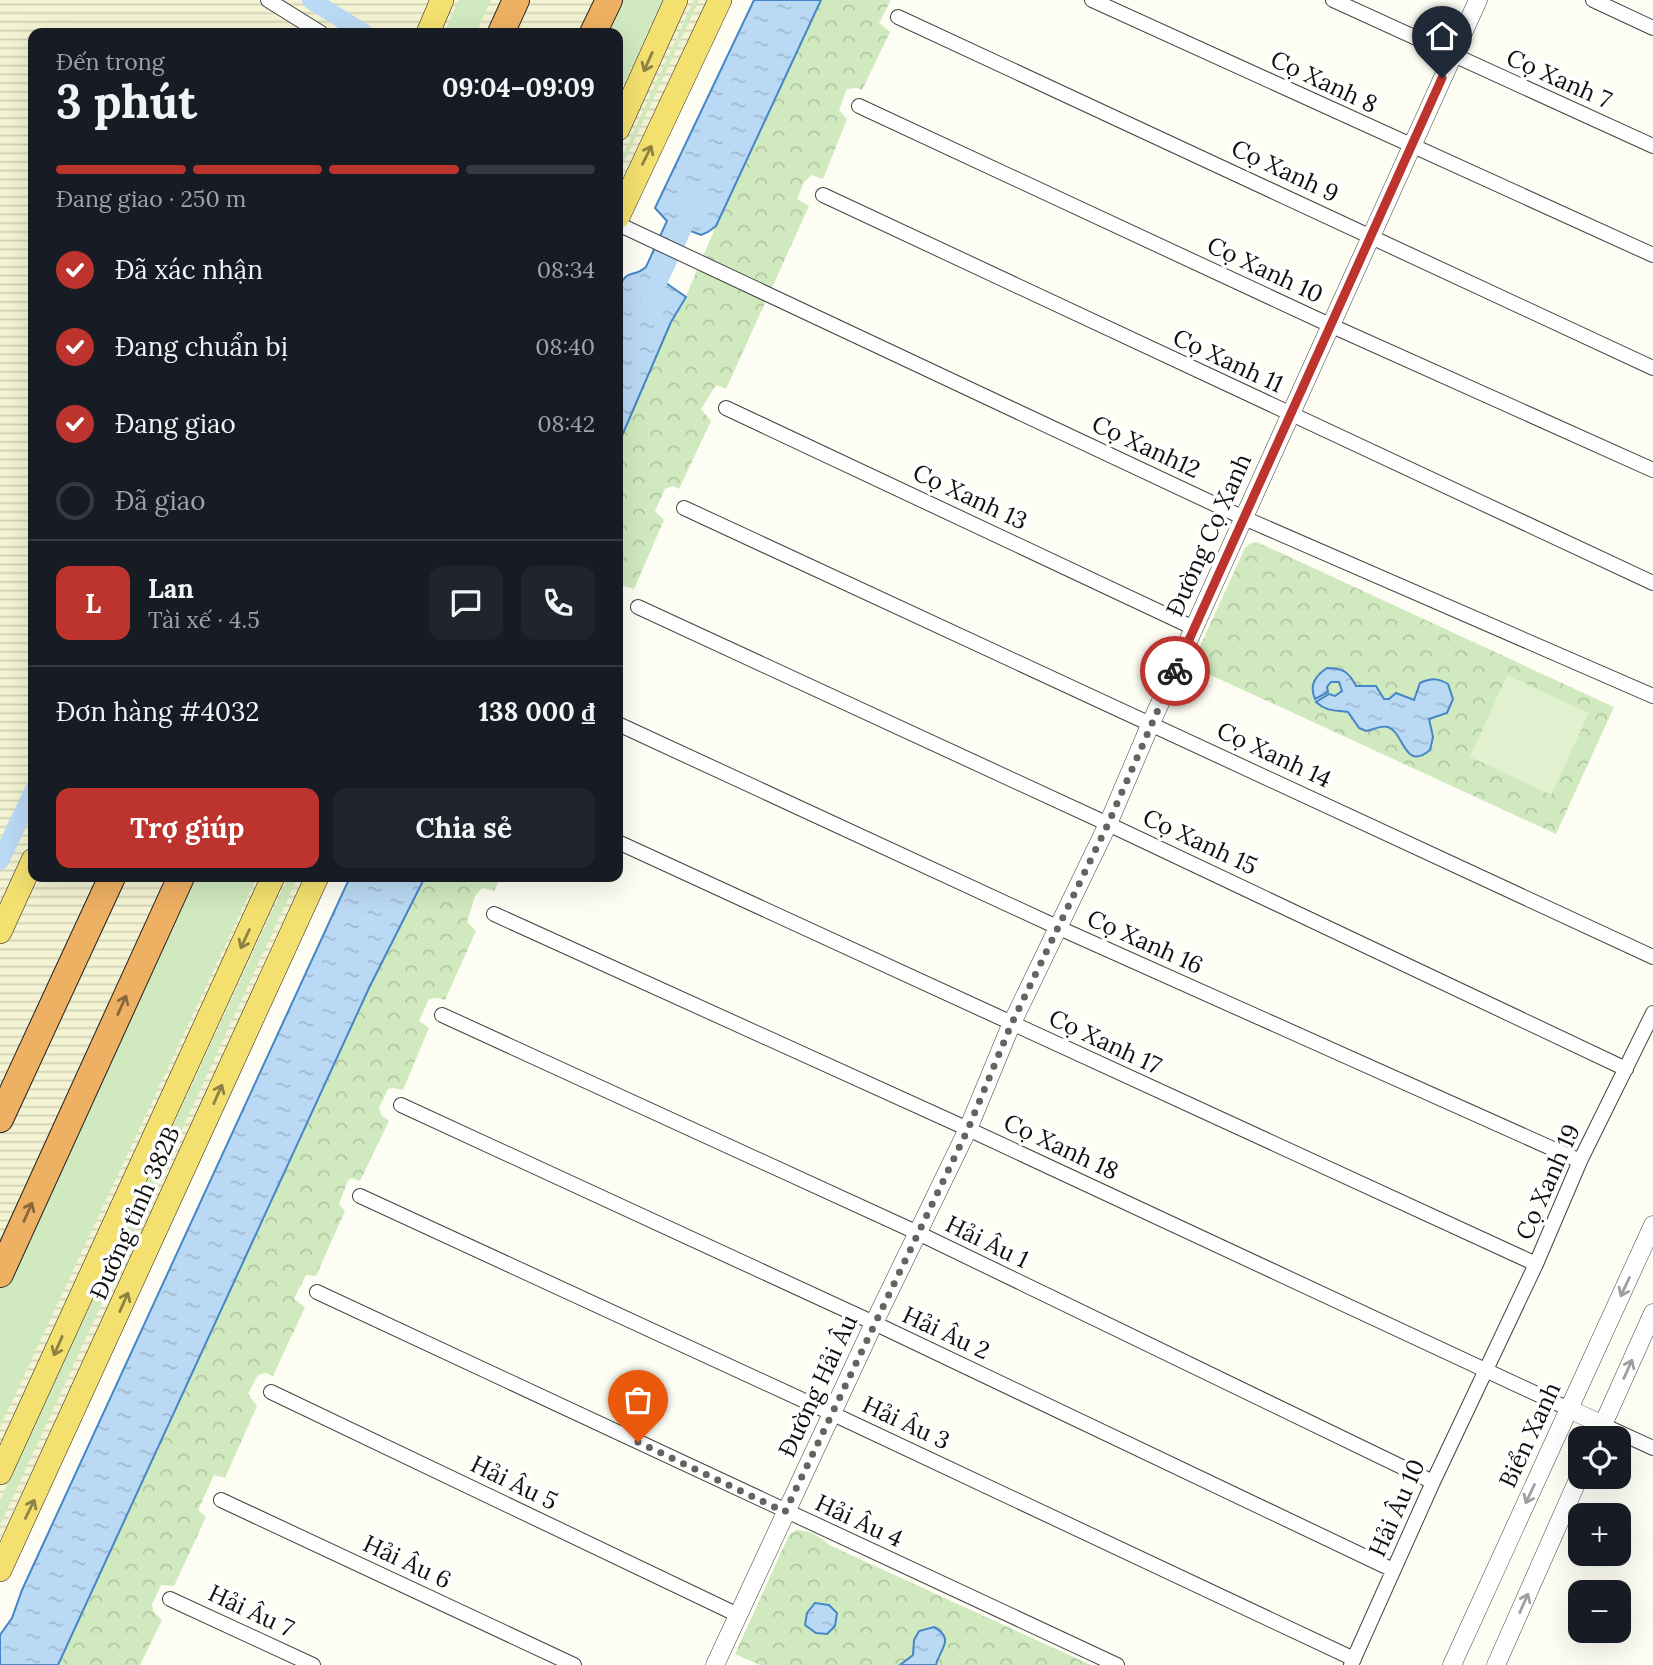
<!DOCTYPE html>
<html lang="vi">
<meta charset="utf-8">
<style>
:root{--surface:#171b24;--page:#20242c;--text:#f1f3f6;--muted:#9ea1a6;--line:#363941;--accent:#bc342d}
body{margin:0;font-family:Lora,serif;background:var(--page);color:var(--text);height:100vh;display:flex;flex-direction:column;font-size:26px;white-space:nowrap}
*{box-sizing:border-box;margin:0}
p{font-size:23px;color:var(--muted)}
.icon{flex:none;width:38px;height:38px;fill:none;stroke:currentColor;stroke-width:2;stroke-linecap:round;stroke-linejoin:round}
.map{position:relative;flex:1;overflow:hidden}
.details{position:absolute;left:28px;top:28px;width:595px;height:854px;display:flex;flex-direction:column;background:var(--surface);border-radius:14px;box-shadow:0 7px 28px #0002}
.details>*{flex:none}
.fabs{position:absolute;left:1568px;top:1426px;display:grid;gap:14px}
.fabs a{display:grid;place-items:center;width:63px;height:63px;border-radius:14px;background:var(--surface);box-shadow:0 7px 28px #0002;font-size:35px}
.pin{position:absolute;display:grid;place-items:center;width:60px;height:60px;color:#fff;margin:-72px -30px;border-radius:50% 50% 50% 0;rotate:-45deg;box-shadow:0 0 7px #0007}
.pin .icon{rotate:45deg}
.courier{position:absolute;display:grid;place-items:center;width:70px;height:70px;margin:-35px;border:5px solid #bc342d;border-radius:50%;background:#fff;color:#222;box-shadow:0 2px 9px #0007}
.overview em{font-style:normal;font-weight:700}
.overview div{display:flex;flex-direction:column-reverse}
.overview{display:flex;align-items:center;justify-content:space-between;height:119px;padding:0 28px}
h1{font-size:46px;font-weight:700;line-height:52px}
.bar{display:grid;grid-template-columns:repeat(4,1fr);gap:10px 7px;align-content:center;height:84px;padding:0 28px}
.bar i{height:9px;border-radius:5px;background:var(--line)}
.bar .active{background:var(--accent)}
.bar p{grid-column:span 4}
.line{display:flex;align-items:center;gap:18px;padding:0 28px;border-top:2px solid var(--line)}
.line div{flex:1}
.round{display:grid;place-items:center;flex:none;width:74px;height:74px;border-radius:14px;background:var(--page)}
ol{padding:0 28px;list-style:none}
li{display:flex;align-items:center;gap:21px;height:77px}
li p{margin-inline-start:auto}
li .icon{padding:7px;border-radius:50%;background:var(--accent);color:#fff;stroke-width:4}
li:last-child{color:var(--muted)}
li i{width:38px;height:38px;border:4px solid var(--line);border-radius:50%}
.button{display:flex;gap:14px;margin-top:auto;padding:14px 28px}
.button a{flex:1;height:80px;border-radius:14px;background:var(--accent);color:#fff;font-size:28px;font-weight:700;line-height:80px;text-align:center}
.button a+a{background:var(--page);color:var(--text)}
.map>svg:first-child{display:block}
</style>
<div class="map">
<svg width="1653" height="1665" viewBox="0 0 1653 1665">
<defs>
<pattern id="farmland-rules" width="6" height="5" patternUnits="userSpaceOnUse" patternTransform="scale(1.75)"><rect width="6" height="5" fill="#f4f4d4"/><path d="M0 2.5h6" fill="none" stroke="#d0d0b5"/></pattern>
<pattern id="park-crowns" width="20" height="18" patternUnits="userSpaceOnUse" patternTransform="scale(1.75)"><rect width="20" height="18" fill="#d0e9be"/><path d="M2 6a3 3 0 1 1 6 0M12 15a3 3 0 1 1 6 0" fill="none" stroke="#b2c7a2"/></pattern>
<pattern id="water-ripples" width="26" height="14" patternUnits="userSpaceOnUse" patternTransform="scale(1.75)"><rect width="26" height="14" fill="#bad9f4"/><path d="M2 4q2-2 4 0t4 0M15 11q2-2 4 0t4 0" fill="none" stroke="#9fb9d0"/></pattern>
</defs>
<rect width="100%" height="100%" fill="#fefdf4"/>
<path fill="url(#farmland-rules)" d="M0,0H718L618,217V33H33V877H310L0,1539Z"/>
<path fill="#d0e9be" d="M459,0H491L476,33H444Z
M618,0H663L618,96V33H603Z
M694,0H699L618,175V166Z
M197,877H257L0,1427V1290Z
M288,877H298L0,1525V1501Z"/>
<path fill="url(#park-crowns)" d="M821,0H891L879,23L890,32L862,90L857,88L847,89L839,110L847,119L823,179L812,175L804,182L797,199L809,206L726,389L716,385L701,409L711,421L679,489L673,486L665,489L655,511L664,520L634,589L620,585L618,589V445L671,322L683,303L716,226Z
M1257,542L1614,707L1556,834L1191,666L1245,548L1251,543Z
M425,877H501L494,891L482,888L475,896L467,922L476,931L445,1000L438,998L429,999L419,1021L429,1028L403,1090L393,1088L388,1089L379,1108L381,1115L389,1121L360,1181L352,1178L348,1180L339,1204L345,1211L316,1276L306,1275L294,1299L305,1307L273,1376L266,1373L258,1375L248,1394L257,1406L225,1478L214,1475L198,1510L206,1517L174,1586L161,1585L152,1604L153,1611L162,1620L140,1665H58L369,988Z
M796,1530C811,1531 817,1534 829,1545L1091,1665H760L735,1654L789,1535Z"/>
<path fill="#e1f0cf" d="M1507,675L1589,713L1551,795L1470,757Z"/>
<path fill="url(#water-ripples)" stroke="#4486c8" stroke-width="2" d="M754,0H821L716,226L708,232L701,235L680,227L656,276L686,297L671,322L618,445V289C628,267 632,279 646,267L667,221L655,208Z
M1327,668C1343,668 1349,672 1356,686H1376L1384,699H1389L1396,693L1414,700L1420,683C1431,678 1438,678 1448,684L1453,699L1447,713L1429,719L1433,737L1430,750C1404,772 1404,732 1388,727C1381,725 1373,730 1366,731L1359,728L1348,712C1334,710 1327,712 1316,702L1329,694L1335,696L1342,691L1339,682H1331L1327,687L1328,692L1315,699C1309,685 1315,676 1327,668Z
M350,877H425L369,988L58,1665H0V1635L12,1618L22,1590Z
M815,1603L829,1605L837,1613L835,1626L827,1634L816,1633L805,1625L807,1613Z
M934,1627C956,1639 939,1650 936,1665H900L913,1655L914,1640L919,1631Z"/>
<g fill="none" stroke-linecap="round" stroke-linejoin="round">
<path stroke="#bad9f4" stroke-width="18" d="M311,0L364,33
M650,300L692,208
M0,861L33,791"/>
<g stroke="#434343" stroke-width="16">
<path id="minor" d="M268,0L321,33
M1092,0L1653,255
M1333,0L1653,146
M1593,0L1653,28
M898,17L1653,368
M859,106L1332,326L1653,470
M823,195L1653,583
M618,224L1244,518L1653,696
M726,408L1194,628
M684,508L1653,957
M638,607L1108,824L1626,1069
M618,724L1057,927L1580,1161
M618,842L1536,1264
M494,914L968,1129L1569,1409
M442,1015L918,1233L1433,1482
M401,1105L874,1323L1393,1570
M360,1196L833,1414L1354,1659
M317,1292L1117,1665
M271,1392L738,1615
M1603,1425L1653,1448
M221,1500L574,1665
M170,1599L313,1665
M1351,1665L1433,1482L1536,1264L1580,1161L1653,1013"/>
</g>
<g stroke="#434343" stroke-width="19">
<path id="tertiary" d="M1569,1409L1603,1425
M1597,1438L1653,1313
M715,1665L874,1323L968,1129L1011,1025L1108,824L1151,723L1478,0
M1452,1665L1653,1225
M1496,1665L1580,1475"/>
</g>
<g stroke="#212121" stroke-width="24">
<path id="primary" d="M428,33L442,0
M618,129L676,0
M618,217L720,0
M0,932L33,860
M0,1473L273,877
M0,1570L317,877"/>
</g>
<g stroke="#212121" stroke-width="28">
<path id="motorway" d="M501,33L516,0
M593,33L609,0
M0,1119L112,877
M0,1274L181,877"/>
</g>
<use href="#minor" stroke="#fff" stroke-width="14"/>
<use href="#tertiary" stroke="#fff" stroke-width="18"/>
<use href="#primary" stroke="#f3e06f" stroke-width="23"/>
<use href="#motorway" stroke="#eeb062" stroke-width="26"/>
</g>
<defs><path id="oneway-shaft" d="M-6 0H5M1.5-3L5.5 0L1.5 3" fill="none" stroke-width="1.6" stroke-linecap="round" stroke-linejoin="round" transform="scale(1.75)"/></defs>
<g stroke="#8d8244">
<use href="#oneway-shaft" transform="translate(648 62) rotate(114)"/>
<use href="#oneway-shaft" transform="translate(647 155) rotate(-64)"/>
<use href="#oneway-shaft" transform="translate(245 939) rotate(115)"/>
<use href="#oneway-shaft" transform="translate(218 1094) rotate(-66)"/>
<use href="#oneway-shaft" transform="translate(124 1302) rotate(-66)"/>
<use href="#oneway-shaft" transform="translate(58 1346) rotate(114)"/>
<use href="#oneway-shaft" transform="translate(30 1509) rotate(-64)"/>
</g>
<g stroke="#8a683d">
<use href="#oneway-shaft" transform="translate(122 1005) rotate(-66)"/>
<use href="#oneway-shaft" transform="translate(28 1212) rotate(-66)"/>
</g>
<g stroke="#9f9f9f">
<use href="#oneway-shaft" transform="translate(1625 1287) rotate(115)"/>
<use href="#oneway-shaft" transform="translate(1628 1369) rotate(-66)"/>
<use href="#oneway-shaft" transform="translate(1530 1494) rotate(115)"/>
<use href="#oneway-shaft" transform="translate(1524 1603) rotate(-66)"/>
</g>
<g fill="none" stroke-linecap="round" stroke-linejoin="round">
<path stroke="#636360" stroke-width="7" stroke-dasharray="0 12.6" d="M638,1442L785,1512L968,1129L1011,1025L1108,824L1175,671"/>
<path stroke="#bc342d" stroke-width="9" d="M1175,671L1442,78"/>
</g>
<g text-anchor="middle" stroke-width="7" stroke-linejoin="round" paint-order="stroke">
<g font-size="24" fill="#101010" stroke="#fff">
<text transform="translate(1559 79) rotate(24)" y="8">Cọ Xanh 7</text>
<text transform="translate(1324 82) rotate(25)" y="8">Cọ Xanh 8</text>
<text transform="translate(1285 171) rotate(25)" y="8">Cọ Xanh 9</text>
<text transform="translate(1265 270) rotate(25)" y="8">Cọ Xanh 10</text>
<text transform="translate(1228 361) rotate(25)" y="8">Cọ Xanh 11</text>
<text transform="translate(1146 447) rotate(25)" y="8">Cọ Xanh12</text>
<text transform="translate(970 497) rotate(25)" y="8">Cọ Xanh 13</text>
<text transform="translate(1209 535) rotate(-66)" y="8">Đường Cọ Xanh</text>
<text transform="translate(1274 755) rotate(25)" y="8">Cọ Xanh 14</text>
<text transform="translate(1200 842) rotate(25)" y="8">Cọ Xanh 15</text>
<text transform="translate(1145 942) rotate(24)" y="8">Cọ Xanh 16</text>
<text transform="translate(1105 1042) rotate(25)" y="8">Cọ Xanh 17</text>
<text transform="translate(1061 1147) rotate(25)" y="8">Cọ Xanh 18</text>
<text transform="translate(1548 1182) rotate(-66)" y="8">Cọ Xanh 19</text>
<text transform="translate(135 1213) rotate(-66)" y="8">Đường tỉnh 382B</text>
<text transform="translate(987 1242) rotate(26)" y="8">Hải Âu 1</text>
<text transform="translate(946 1333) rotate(25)" y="8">Hải Âu 2</text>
<text transform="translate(818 1386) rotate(-65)" y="8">Đường Hải Âu</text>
<text transform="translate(906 1423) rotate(25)" y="8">Hải Âu 3</text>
<text transform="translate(1530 1435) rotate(-65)" y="8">Biển Xanh</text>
<text transform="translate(514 1483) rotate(26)" y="8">Hải Âu 5</text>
<text transform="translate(1397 1508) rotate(-66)" y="8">Hải Âu 10</text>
<text transform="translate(859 1521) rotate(25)" y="8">Hải Âu 4</text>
<text transform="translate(407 1562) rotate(25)" y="8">Hải Âu 6</text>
<text transform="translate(251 1611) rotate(25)" y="8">Hải Âu 7</text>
</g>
</g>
</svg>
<div class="fabs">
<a><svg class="icon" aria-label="locate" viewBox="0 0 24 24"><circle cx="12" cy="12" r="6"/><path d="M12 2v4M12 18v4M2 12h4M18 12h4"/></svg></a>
<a>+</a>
<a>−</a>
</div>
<div class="pin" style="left:638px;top:1442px;background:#ea580c"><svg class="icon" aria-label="bag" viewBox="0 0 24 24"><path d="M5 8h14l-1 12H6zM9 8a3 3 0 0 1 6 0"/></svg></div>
<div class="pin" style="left:1442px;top:78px;background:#1f2937"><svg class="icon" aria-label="home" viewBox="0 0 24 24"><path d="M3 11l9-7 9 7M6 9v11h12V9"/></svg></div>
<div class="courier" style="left:1175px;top:671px"><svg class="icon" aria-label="bike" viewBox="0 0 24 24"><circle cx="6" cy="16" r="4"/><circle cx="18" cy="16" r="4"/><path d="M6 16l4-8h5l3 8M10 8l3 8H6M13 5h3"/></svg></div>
<section class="details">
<div class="overview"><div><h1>3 phút</h1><p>Đến trong</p></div><em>09:04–09:09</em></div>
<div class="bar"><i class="active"></i><i class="active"></i><i class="active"></i><i></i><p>Đang giao · 250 m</p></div>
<ol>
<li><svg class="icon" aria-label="check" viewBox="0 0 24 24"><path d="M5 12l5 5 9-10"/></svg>Đã xác nhận<p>08:34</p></li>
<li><svg class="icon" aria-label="check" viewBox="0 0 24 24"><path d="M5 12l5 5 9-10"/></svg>Đang chuẩn bị<p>08:40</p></li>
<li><svg class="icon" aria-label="check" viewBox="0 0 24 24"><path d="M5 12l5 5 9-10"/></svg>Đang giao<p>08:42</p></li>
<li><i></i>Đã giao</li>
</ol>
<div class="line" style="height:126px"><b class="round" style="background:var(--accent);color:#fff">L</b><div><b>Lan</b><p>Tài xế · 4.5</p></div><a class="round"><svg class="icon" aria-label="chat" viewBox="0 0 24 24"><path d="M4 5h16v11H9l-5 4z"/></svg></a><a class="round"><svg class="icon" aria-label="phone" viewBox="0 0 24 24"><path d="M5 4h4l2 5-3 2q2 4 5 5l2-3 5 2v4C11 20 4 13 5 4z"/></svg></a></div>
<div class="line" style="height:91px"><div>Đơn hàng #4032</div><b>138 000 ₫</b></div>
<div class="button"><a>Trợ giúp</a><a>Chia sẻ</a></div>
</section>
</div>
